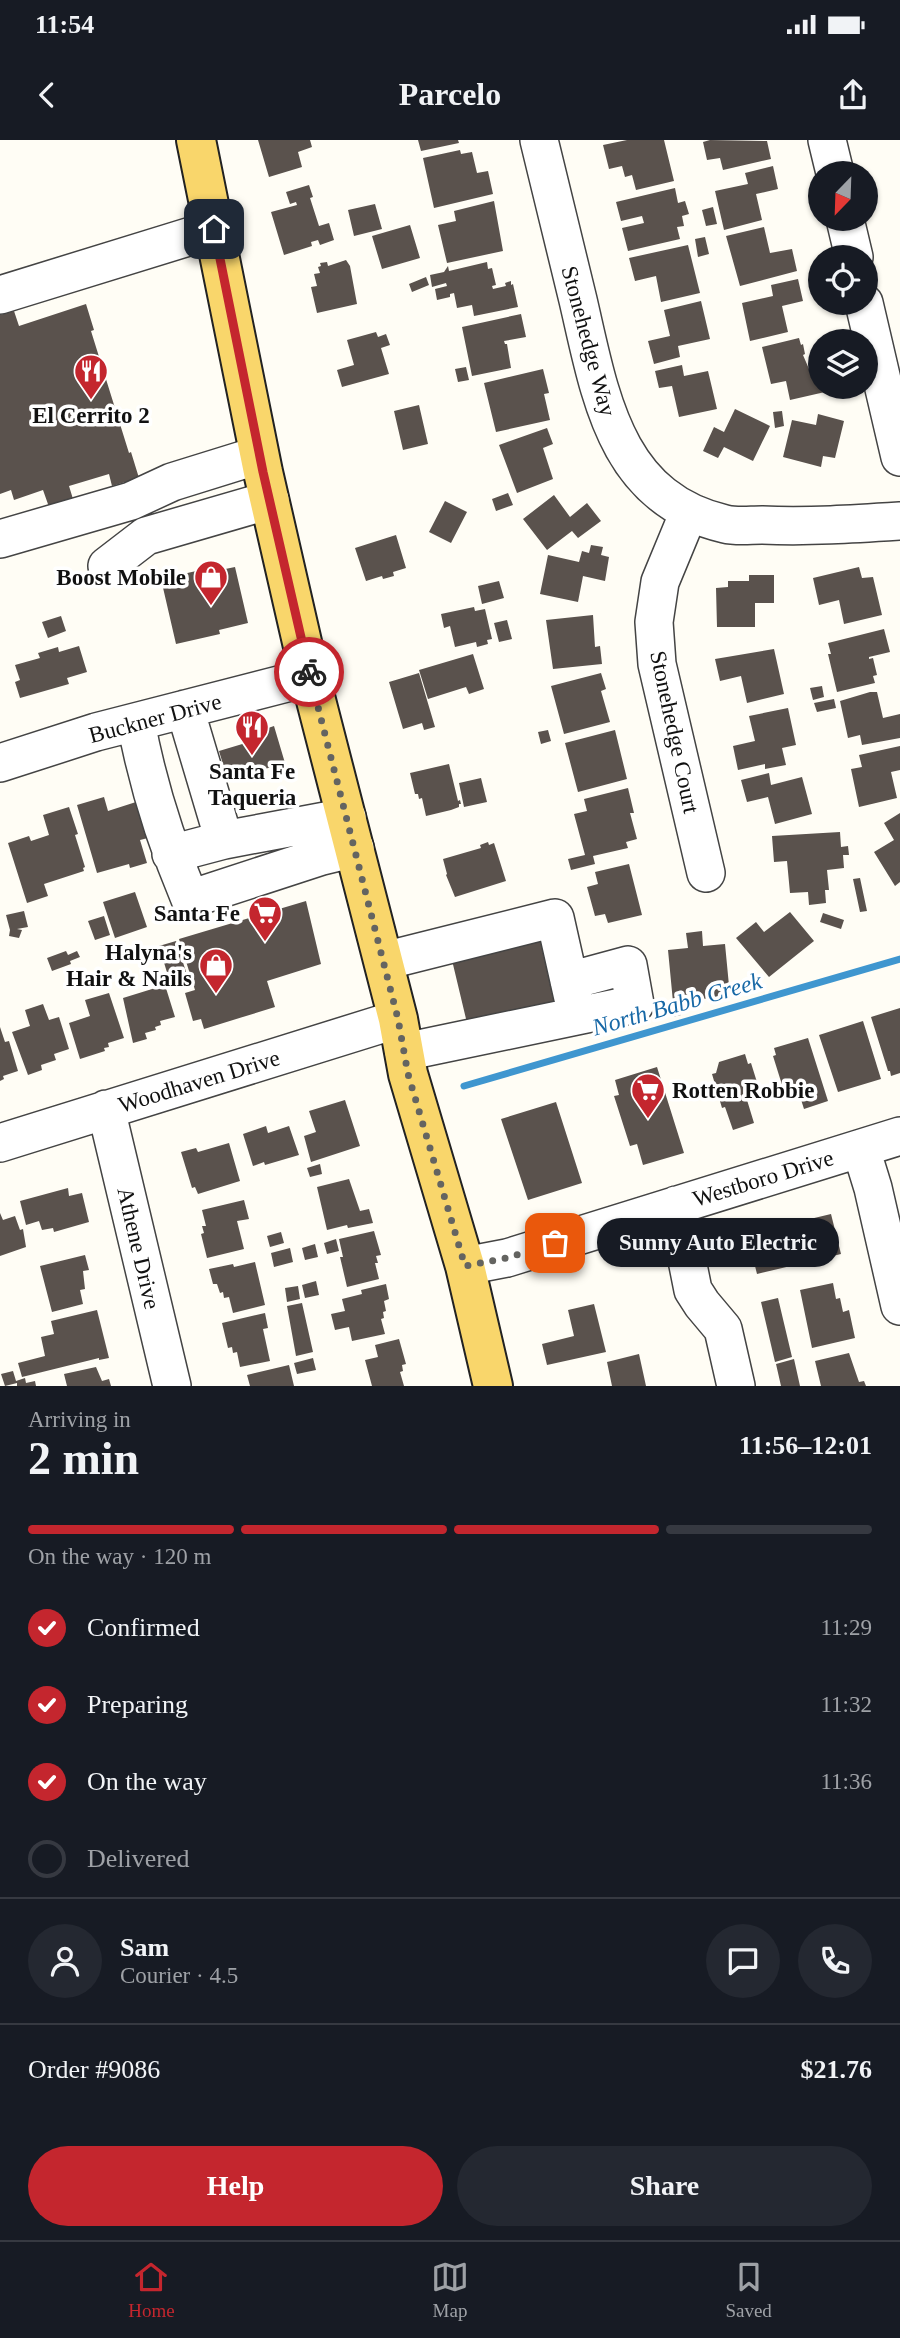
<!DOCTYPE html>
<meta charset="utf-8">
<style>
:root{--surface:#171b24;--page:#242831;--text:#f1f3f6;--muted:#9ea1a6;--line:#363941;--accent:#c4262e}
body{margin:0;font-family:Georgia,serif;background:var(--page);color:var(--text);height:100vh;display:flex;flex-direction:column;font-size:26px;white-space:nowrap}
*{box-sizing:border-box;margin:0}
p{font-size:23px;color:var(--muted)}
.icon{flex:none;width:38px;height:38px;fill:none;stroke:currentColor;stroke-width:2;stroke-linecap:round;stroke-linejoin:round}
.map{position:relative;height:1246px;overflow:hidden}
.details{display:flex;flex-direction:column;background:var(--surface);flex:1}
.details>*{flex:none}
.needle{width:46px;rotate:203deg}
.fabs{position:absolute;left:808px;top:21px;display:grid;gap:14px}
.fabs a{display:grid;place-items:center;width:70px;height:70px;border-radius:50%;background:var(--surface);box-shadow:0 2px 5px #0004;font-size:35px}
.pin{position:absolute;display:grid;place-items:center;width:60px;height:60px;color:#fff;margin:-30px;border-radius:14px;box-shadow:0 4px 10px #0006}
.courier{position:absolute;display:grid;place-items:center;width:70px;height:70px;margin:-35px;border:5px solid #c4262e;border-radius:50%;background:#fff;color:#222;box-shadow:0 2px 9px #0007}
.bubble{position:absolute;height:49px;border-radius:24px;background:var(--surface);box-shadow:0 2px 5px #0004;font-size:23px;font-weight:600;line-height:49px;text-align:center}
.headline em{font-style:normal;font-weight:600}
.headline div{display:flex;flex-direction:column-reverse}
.headline{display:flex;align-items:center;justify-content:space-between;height:119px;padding:0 28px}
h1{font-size:46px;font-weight:600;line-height:52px}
.bar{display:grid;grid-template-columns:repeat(4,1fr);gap:10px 7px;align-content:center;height:84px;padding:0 28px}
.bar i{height:9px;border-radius:5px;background:var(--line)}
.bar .active{background:var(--accent)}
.bar p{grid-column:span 4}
.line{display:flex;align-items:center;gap:18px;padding:0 28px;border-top:2px solid var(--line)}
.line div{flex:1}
.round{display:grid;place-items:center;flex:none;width:74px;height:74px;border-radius:37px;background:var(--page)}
ol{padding:0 28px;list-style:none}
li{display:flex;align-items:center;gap:21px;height:77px}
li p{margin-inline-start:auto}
li .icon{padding:7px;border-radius:50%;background:var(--accent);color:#fff;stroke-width:4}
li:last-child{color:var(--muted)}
li i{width:38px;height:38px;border:4px solid var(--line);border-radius:50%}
.cta{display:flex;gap:14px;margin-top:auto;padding:14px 28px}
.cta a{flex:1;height:80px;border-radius:42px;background:var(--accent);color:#fff;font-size:28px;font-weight:600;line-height:80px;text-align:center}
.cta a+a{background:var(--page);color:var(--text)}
.status{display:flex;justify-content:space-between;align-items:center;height:49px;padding:0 35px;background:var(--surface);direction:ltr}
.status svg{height:19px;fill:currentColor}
header{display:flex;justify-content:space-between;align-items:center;height:91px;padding:0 28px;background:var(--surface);font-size:32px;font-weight:600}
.tab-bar{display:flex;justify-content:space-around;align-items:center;height:98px;border-top:2px solid var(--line);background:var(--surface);font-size:19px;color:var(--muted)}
.tab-bar a{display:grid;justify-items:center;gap:4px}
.tab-bar .active{color:var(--accent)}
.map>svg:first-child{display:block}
</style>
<div class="status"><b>11:54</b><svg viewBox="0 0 49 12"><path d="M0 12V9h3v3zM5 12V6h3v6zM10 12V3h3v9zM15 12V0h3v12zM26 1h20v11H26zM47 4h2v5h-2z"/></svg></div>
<header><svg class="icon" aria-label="back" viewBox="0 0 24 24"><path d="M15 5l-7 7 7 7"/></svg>Parcelo<svg class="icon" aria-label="share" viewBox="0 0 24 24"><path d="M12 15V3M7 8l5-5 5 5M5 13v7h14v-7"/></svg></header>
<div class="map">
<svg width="900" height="1246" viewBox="0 0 900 1246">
<rect width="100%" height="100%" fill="#fffdf5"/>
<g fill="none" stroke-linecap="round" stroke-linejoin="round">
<path stroke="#3f96cf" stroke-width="7" d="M464,946L900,819"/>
</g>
<path fill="#5a524d" d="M258,0H310L312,7L298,12L302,27L269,37Z
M418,0H458L459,3L421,11Z
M627,0H664L674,41L636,50L632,35L625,37L622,26L609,29L603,5Z
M710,0L767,1L771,19L723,30L720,18L707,20L703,2Z
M460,10L461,14L472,12L477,33L488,31L493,54L434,68L423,18Z
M773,26L778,49L756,54L762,80L724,90L715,51L748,44L745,33Z
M309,45L313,57L310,58L319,86L329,83L334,100L320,105L318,100L311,102L312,106L284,115L271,72L297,65L296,62L290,64L286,52Z
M675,48L678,63L685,61L689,74L682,76L684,86L677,87L680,99L628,111L622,88L644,83L642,76L621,81L616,62Z
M494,61L503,111L447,123L438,85L456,81L454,71Z
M375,64L382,89L354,96L348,70Z
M713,67L717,84L706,86L702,70Z
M410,85L420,118L382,129L372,96Z
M764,87L770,113L792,109L797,131L740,146L726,96Z
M705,97L709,114L698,117L695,99Z
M688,105L700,153L661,162L656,136L635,141L629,118Z
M346,120L350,126L357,164L317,173L311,147L317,146L314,134L320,133L318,127L321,126L320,123L327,122L328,126Z
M487,122L488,129L492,128L496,145L492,146L493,149L506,146L505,143L511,141V145L513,144L518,167L474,176L472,165L457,168L454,153L450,154V157L437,160L435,149L447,146L446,143L432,147L430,135L444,132L448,126L449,131Z
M426,137L429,145L412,152L409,144Z
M798,139L803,161L782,166L788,192L750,201L742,163L773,156L771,145Z
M701,161L710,199L678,206L680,217L654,224L648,201L670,196L664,170Z
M86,164L94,190L91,191L129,313L131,312L139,338L112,346L109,334L69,346L73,359L49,367L43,350L14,360L11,350L0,354V175L14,171L19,186Z
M521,174L526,197L504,201L505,204H507L511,228L472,236L462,187Z
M376,192L378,197L386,194L390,205L381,208L389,234L342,247L337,230L354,225L347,200Z
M799,198L801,205L803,204L805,214L803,215L809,229L819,227L821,247H824L825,252L790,260L786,241L771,244L762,207Z
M682,225L684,236L708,231L717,269L679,277L672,246L659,248L655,231Z
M466,227L469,240L458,242L455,229Z
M543,229L549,253L544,254L550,280L496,292L484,243Z
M419,265L428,304L403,310L394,271Z
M735,269L770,286L753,321L724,307L718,318L703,311L714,287L724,292Z
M782,271L784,286L775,288L773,272Z
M818,274L844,281L835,318L823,316L821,327L783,317L792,280L816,285Z
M547,288L553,304L543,308L553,339L517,353L499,305Z
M508,353L513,365L496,371L492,359Z
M554,355L570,377L587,363L601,381L578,398L572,391L547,410L523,379Z
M445,361L467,372L451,403L429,392Z
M396,395L406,428L393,432L394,436L383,439L382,436L366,441L355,408Z
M591,405L603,407L601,415L609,417L605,441L583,436L578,462L540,454L548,415L579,422L582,411L589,413Z
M235,427L248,483L219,490L220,494L176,504L161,439L205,429L206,433Z
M859,427L862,438L873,437L882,475L844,484L839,460L819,465L813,438Z
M749,435H774V463H755V487H717L716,448L728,447V441H749Z
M499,441L504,458L482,464L478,446Z
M474,467L475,471L485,469L492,499L487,500L488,504L477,507L476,502L455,507L450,486L444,488L441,474Z
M593,475L595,507L600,506L602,524L553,529L546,480Z
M61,476L66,491L48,498L42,482Z
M507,480L512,499L499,502L494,483Z
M884,489L890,512L869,517V519L873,518L877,535L873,536L875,543L837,552L828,514H831L828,503Z
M79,506L87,532L67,538L69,544L20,558L15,542L20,540L15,525L40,518L38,513L58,507L59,512Z
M774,509L784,554L747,563L741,536L720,541L715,519Z
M473,514L484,549L469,554L466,547L428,559L419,530Z
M419,533L435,587L424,590L422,583L403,589L389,542Z
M601,533L606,549L601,551L610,582L564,594L551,546Z
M822,546L824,557L813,560L810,548Z
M870,552H877L883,578L900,574V598L862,605L860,595L848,598L840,561Z
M834,559L836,568L817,572L814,563Z
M788,568L796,605L782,608L786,625L765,629V624L738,630L733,606L755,601L749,576Z
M274,586L285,623L241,636L239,630L226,634L219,611L249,602L247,595Z
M548,590L551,601L541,604L538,592Z
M615,590L627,639L578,652L565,603Z
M900,606V630L891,632L897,658L859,667L851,629L862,627L859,615Z
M449,624L458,661L460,660L461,664H459V667L451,670L426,676L422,658L419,659L418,654H415L410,633Z
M769,633L771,645L802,637L812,674L775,684L768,657L747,662L741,640Z
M481,638L487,662L464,667L459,643Z
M628,648L634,673H630L637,699L626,702L628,708L593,716L595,724L571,730L568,719L585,715L574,674L587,671L584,659Z
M138,652L148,698L140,700L147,723L130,728L129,724L97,733L77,665L104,657L108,671L136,662L133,654Z
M69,667L78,694L75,695L85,727L83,728L84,731L44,744L48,756L27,763L8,703L29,696L31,701L49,695L43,675Z
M900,673V742L895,746L874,712L894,700L884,683Z
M840,692L841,707L848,706L849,715H843L844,728L827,730L829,750H825L826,763L809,765L808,752L790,753L787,721L774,722L772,696Z
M488,702L489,705L494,703L506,741L455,757L446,735L447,734L443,719L481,708L480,705Z
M629,724L642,775L608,783L605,774L595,776L587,747L598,744L595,732Z
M860,738L867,771L860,772L853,739Z
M135,752L147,787L115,798L103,762Z
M306,761L321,824L267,841L275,867L204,889L201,879L193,881L185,853L195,850L179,799Z
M24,771L28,787L17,789L22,790L19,798L9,796L10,790L6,775Z
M790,772L814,801L769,837L736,798L756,782L764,792Z
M823,773L844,780L841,789L820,782Z
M104,776L110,795L95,800L88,781Z
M702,791L703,806L725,804L730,856L673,862L668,810L688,808L686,793Z
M539,795L554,862L467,883L451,816Z
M176,801L190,844L172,849L159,806Z
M66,811L68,815L77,811L80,817L70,821L71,824L52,831L47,818Z
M165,845L175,877L160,881L161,885L155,887L156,890L145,893L147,899L133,903L123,858Z
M109,853L124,898L108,903L109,907L104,908L105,911L80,919L69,883L90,876L85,860Z
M677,862L681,875L672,877L668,865Z
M43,864L49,880L59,877L69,909L54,914L56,920L41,925L42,930L28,935L12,892L30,886L25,870Z
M900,868V933L891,936L890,931H888L871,877Z
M863,881L881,939L838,952L819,895Z
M0,887L5,902L9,901L18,931L3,936L4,939L0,941Z
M808,898L828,961L804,969L796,944L783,948L773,916L776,915L774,908Z
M745,914L748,924L751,923L761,955L747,960L754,983L733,990L725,967L722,968L712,934L716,933L719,922Z
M657,927L684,1013L643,1025L637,1004L630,1006L614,956L619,955L615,940Z
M345,960L360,1006L311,1022L304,996L316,992L309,971Z
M556,962L582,1043L528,1060L501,979Z
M266,986L268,993L289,986L299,1015L265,1025L264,1022L253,1026L243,994Z
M229,1003L240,1041L198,1054L195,1047L192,1048L181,1012L196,1008L198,1012Z
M320,1024L322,1034L310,1037L307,1028Z
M349,1039L360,1071L369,1069L373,1083L348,1088L347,1085L327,1090L317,1047Z
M68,1048L69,1056L82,1053L89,1082L54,1092L53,1088L42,1090L39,1081L26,1085L20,1061Z
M244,1060L249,1079L237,1081L244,1109L207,1118L201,1094L204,1093L202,1086H206L202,1070Z
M0,1073L3,1080L15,1076L20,1090L23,1089L26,1107L0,1116Z
M831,1074L841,1114L757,1134L747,1094Z
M374,1091L381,1115L376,1116L378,1123H375L379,1139L347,1147L340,1117H343L339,1099Z
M281,1092L284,1103L270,1107L267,1096Z
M336,1099L339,1111L327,1114L324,1103Z
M315,1104L318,1117L305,1120L302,1108Z
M290,1108L293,1122L274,1127L271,1113Z
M85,1115L89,1130L83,1131L85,1149L80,1150L83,1164L52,1172L40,1126Z
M255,1122L265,1165L233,1173L229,1157L224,1158L223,1152L220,1153L217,1144H213L209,1129L233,1124L234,1127Z
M316,1141L319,1155L305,1158L302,1145Z
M833,1143L836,1159L840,1158L843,1172L849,1170L855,1198L812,1208L800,1150Z
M386,1144L389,1159L384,1161L386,1171L383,1172L384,1178L381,1179L385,1194L352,1201L349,1187L335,1190L331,1174L345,1171L342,1159L362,1154L361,1150Z
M298,1146L300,1159L287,1162L285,1148Z
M778,1158L792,1217L775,1222L761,1162Z
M302,1163L313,1212L296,1216L287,1166Z
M594,1164L606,1212L547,1225L542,1204L574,1196L568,1170Z
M97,1170L109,1218L99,1220V1218L22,1237L18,1223L45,1216L41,1197L54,1194L51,1181Z
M265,1173L268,1188L263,1189L270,1221L240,1227L237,1212L233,1213L232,1207L228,1208L222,1183Z
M399,1199L406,1224L402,1225L403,1231L400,1232L404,1246H372L365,1220L378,1217L375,1205Z
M849,1213L859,1242L864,1241L866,1246H821L815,1221Z
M639,1214L646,1246H612L607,1222Z
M313,1218L316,1230L297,1234L294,1223Z
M794,1219L800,1246H781L776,1224Z
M289,1225L294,1246H250L247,1235Z
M96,1227L102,1241L109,1239L111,1246H67L64,1234Z
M13,1231L16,1241L25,1238L26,1243L35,1241L36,1246H17V1243L5,1246L1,1234Z"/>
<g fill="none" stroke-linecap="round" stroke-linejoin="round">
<g stroke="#444" stroke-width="40">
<path id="minor" d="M539,0C552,53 565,107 578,160C600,254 614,358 725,384C737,387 750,385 762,385C808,387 854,384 900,381
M827,0L835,33
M845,79L854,117
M0,155L214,89
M864,163L900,317
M689,372L660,442L654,482L657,524L706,733
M0,399L131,361L172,342L259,315
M107,426L146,396L270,360
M185,569L224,700
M136,582C147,642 166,702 190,759L322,716L355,708
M0,623L96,592L310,537
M171,714L224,700L347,677
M384,821L555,778L577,876L404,912
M569,841L628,825L635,864L577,876
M106,969L172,1246
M0,1003L398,879
M861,1009L873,1048L900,1166
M676,1065L693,1150L702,1164L723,1189L736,1246
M465,1126L507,1118L900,996"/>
</g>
<g stroke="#222" stroke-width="42">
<path id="major" d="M196,0L263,332L310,537L398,879L408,934L465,1126L493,1246"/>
</g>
<use href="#minor" stroke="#fff" stroke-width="37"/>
<use href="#major" stroke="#f9d66b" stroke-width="38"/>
</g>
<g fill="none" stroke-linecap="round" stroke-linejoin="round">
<path stroke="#646461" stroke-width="7" stroke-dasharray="0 12.6" d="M309,532L398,879L408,934L465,1126L507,1118L555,1103"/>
<path stroke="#c4262e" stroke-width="9" d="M214,89L263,332L309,532"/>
</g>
<defs>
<g id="restaurant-pin" transform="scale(1.75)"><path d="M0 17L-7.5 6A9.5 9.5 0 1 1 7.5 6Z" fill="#c4262e" stroke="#fff"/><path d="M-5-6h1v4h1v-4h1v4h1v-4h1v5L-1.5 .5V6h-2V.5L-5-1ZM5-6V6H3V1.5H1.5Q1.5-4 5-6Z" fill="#fff"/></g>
<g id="shop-pin" transform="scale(1.75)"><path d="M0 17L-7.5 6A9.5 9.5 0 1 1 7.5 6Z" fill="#c4262e" stroke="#fff"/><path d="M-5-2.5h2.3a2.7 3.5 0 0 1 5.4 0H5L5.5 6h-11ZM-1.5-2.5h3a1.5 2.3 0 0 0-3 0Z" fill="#fff"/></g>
<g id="supermarket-pin" transform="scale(1.75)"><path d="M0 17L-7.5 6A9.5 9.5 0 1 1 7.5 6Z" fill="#c4262e" stroke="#fff"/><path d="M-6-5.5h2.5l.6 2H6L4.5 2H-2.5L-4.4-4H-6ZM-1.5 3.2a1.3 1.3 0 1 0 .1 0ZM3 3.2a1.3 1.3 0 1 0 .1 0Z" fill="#fff"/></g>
</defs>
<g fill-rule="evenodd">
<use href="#restaurant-pin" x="91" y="231"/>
<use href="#shop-pin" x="211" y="437"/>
<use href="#restaurant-pin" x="252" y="587"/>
<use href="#supermarket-pin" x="265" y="773"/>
<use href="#shop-pin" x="216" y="825"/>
<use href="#supermarket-pin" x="648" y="950"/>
</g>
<g text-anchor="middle" stroke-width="7" stroke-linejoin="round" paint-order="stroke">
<g font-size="23" fill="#111" stroke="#fff">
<text transform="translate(589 201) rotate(75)" y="8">Stonehedge Way</text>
<text transform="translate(155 578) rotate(-15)" y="8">Buckner Drive</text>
<text transform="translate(675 592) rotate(78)" y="8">Stonehedge Court</text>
<text transform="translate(199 941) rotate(-17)" y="8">Woodhaven Drive</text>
<text transform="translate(763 1038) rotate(-17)" y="8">Westboro Drive</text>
<text transform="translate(139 1108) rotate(77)" y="8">Athene Drive</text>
</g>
<g font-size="23" font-weight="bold" fill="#111" stroke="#fff" text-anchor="end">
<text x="91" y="283" text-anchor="middle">El Cerrito 2</text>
<text x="186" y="445">Boost Mobile</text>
<text x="252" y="639" text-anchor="middle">Santa Fe<tspan x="252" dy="26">Taqueria</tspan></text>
<text x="240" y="781">Santa Fe</text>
<text x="192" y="820">Halyna's<tspan x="192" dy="26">Hair &amp; Nails</tspan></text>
<text x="672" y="958" text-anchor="start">Rotten Robbie</text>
</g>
<g font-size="24" font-style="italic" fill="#1768a6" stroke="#fff">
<text transform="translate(677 864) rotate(-16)" y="8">North Babb Creek</text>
</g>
</g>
</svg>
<div class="fabs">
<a><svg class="needle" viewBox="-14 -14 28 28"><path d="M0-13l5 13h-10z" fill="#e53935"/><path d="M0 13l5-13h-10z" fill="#9ea1a6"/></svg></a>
<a><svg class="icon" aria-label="locate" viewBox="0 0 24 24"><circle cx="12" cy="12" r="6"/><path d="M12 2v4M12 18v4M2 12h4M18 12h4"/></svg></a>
<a><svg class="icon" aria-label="layers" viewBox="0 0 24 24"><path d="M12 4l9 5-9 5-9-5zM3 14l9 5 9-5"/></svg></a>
</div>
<div class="pin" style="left:555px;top:1103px;background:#ea580c"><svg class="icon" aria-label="bag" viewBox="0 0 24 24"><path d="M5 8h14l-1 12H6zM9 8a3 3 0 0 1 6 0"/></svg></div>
<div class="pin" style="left:214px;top:89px;background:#1f2937"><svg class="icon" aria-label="home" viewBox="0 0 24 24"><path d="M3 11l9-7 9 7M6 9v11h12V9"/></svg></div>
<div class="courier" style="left:309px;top:532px"><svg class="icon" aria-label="bike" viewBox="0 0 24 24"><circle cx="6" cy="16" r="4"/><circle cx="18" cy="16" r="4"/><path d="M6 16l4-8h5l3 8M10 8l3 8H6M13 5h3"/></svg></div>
<div class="bubble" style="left:597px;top:1078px;width:242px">Sunny Auto Electric</div>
</div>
<section class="details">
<div class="headline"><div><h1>2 min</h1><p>Arriving in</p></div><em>11:56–12:01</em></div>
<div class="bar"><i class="active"></i><i class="active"></i><i class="active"></i><i></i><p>On the way · 120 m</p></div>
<ol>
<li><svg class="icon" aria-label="check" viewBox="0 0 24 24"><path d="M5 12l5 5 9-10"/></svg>Confirmed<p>11:29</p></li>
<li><svg class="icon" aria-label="check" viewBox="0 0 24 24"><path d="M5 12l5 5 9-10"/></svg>Preparing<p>11:32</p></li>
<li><svg class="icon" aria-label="check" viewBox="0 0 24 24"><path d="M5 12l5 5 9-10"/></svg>On the way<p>11:36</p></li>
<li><i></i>Delivered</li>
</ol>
<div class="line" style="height:126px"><a class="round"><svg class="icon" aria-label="person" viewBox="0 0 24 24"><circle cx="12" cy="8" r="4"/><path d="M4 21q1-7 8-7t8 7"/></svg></a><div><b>Sam</b><p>Courier · 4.5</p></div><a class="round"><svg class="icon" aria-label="chat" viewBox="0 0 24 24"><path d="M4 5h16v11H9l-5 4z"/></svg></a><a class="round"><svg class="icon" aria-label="phone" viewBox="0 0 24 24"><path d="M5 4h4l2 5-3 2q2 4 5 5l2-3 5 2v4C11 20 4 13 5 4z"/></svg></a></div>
<div class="line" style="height:91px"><div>Order #9086</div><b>$21.76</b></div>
<div class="cta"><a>Help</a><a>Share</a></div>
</section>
<nav class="tab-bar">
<a class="active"><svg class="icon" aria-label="home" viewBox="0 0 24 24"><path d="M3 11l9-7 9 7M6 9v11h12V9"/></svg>Home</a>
<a><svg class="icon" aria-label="map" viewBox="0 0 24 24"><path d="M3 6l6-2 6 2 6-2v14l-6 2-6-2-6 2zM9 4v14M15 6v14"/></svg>Map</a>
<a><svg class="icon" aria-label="saved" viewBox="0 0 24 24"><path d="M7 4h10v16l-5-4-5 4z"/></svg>Saved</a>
</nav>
